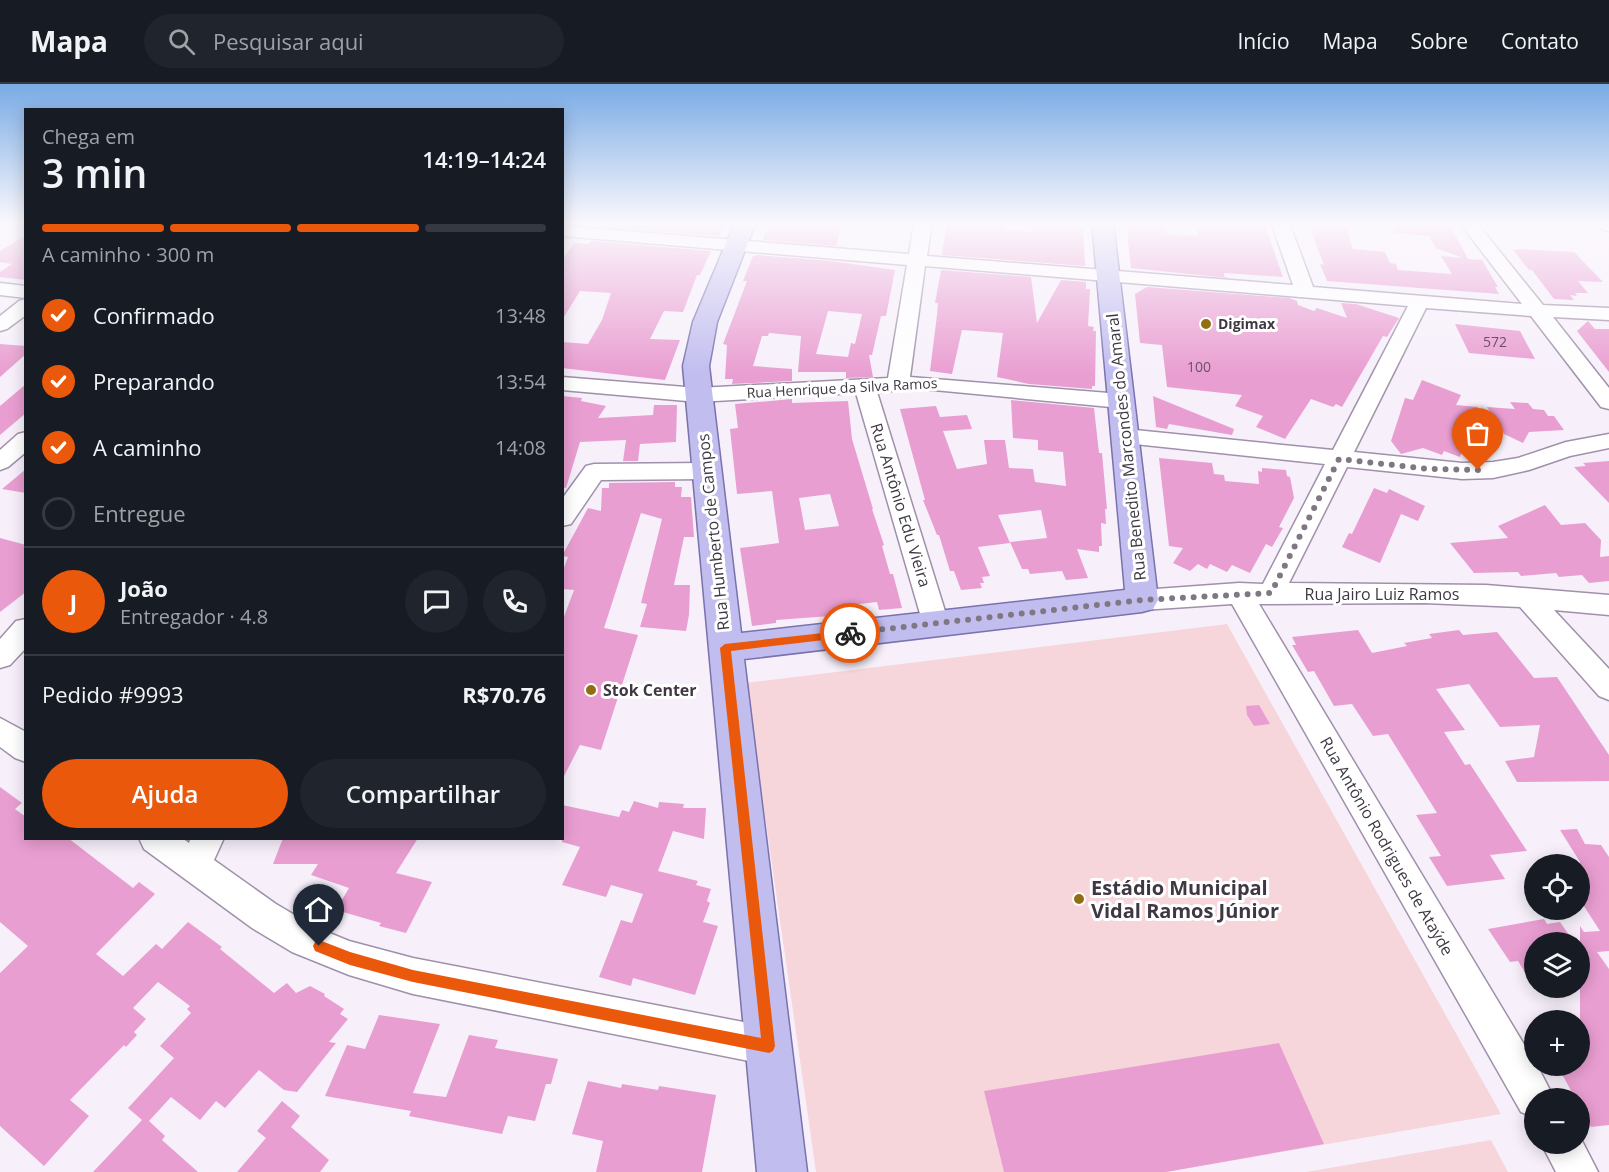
<!DOCTYPE html>
<html lang="pt">
<meta charset="utf-8">
<style>
:root{--surface:#171b24;--page:#20242c;--text:#f1f3f6;--muted:#9ea1a6;--line:#363941;--accent:#ea580c}
body{margin:0;font-family:"Open Sans",sans-serif;background:var(--page);color:var(--text);height:100vh;display:flex;flex-direction:column;font-size:22px;white-space:nowrap}
*{box-sizing:border-box;margin:0}
p{font-size:20px;color:var(--muted)}
.icon{flex:none;width:33px;height:33px;fill:none;stroke:currentColor;stroke-width:2;stroke-linecap:round;stroke-linejoin:round}
.map{position:relative;flex:1;overflow:hidden}
.sheet{position:absolute;left:24px;top:24px;width:540px;height:732px;display:flex;flex-direction:column;background:var(--surface);border-radius:0px;box-shadow:0 3px 15px #0003}
.sheet>*{flex:none}
.controls{position:absolute;left:1524px;top:770px;display:grid;gap:12px}
.controls a{display:grid;place-items:center;width:66px;height:66px;border-radius:50%;background:var(--surface);box-shadow:0 3px 15px #0003;font-size:30px}
.pin{position:absolute;display:grid;place-items:center;width:51px;height:51px;color:#fff;margin:-62px -26px;border-radius:50% 50% 50% 0;rotate:-45deg;box-shadow:0 0 6px #0007}
.pin .icon{rotate:45deg}
.courier{position:absolute;display:grid;place-items:center;width:60px;height:60px;margin:-30px;border:4px solid #ea580c;border-radius:50%;background:#fff;color:#222;box-shadow:0 2px 8px #0007}
.summary em{font-style:normal;font-weight:600}
.summary div{display:flex;flex-direction:column-reverse}
.summary{display:flex;align-items:center;justify-content:space-between;height:102px;padding:0 18px}
h1{font-size:39px;font-weight:600;line-height:45px}
.bar{display:grid;grid-template-columns:repeat(4,1fr);gap:9px 6px;align-content:center;height:72px;padding:0 18px}
.bar i{height:8px;border-radius:4px;background:var(--line)}
.bar .active{background:var(--accent)}
.bar p{grid-column:span 4}
.line{display:flex;align-items:center;gap:15px;padding:0 18px;border-top:2px solid var(--line)}
.line div{flex:1}
.round{display:grid;place-items:center;flex:none;width:63px;height:63px;border-radius:32px;background:var(--page)}
ol{padding:0 18px;list-style:none}
li{display:flex;align-items:center;gap:18px;height:66px}
li p{margin-inline-start:auto}
li .icon{padding:6px;border-radius:50%;background:var(--accent);color:#fff;stroke-width:4}
li:last-child{color:var(--muted)}
li i{width:33px;height:33px;border:3px solid var(--line);border-radius:50%}
.button{display:flex;gap:12px;margin-top:auto;padding:12px 18px}
.button a{flex:1;height:69px;border-radius:36px;background:var(--accent);color:#fff;font-size:24px;font-weight:600;line-height:69px;text-align:center}
.button a+a{background:var(--page);color:var(--text)}
header{display:flex;align-items:center;gap:36px;box-sizing:border-box;height:84px;padding:0 30px;background:var(--surface);border-bottom:2px solid var(--line)}
header strong{font-size:28px}
nav{display:flex;gap:33px;margin-inline-start:auto;font-size:21px}
.search{width:420px;height:54px;background:var(--page);display:flex;align-items:center;gap:15px;box-sizing:border-box;padding:0 21px;border-radius:33px;color:var(--muted);font-size:22px}
.map>svg:first-child{display:block}
</style>
<header>
<strong>Mapa</strong>
<div class="search"><svg class="icon" aria-label="search" viewBox="0 0 24 24"><circle cx="10" cy="10" r="6"/><path d="M15 15l6 6"/></svg>Pesquisar aqui</div>
<nav><a>Início</a><a>Mapa</a><a>Sobre</a><a>Contato</a></nav>
</header>
<div class="map">
<svg width="1609" height="1088" viewBox="0 0 1609 1088">
<rect width="100%" height="100%" fill="#f7f0fb"/>
<path fill="#f6d6db" d="M1227,540L1501,1030L1166,1088H816L746,599Z
M1491,1056L1508,1088H1306Z"/>
<path fill="#e99ed1" fill-rule="evenodd" d="M603,138H726L719,152L600,143Z
M769,138H812L842,140L836,162L763,156Z
M947,138H1002L1003,146L1033,148V141L1083,144L1085,182L942,171Z
M1133,138L1165,139L1167,150L1198,152L1196,141L1234,144L1232,138H1261L1265,141L1283,193L1224,189V192L1228,194L1131,184L1127,147H1134Z
M1308,138L1344,139L1353,165L1385,168L1390,179L1396,180L1398,186L1452,190L1441,172L1463,174L1436,164L1429,152L1394,149L1395,138H1448L1468,175L1482,176L1498,203H1495L1499,210L1327,197L1320,180L1324,181Z
M26,151V196L0,193V188L12,180L0,178V167Z
M591,157L711,167L700,191H697L683,228L664,227L650,255L680,256L665,296L562,284V258L588,260L602,236L611,209L580,207L562,236V176L574,159L589,160Z
M1516,165L1574,168L1603,198L1578,197L1588,209H1575L1577,212L1570,211L1574,216L1554,215L1532,186H1529L1513,166H1518Z
M757,171L831,177L895,186L886,232H881L872,271H869L873,293L846,294V288H798L801,252L769,249L768,252H762L753,282L792,285V297L732,300L733,295H725L727,261L723,260L747,197H743L753,172ZM828,227L862,230L855,260L851,259L848,273L816,270Z
M941,186L1031,193L1037,239L1061,196L1086,198V205H1090L1088,242L1094,243L1093,247H1096L1095,302H1092V305L1029,300L997,293L1003,249L962,246L952,290L930,287L937,231L938,219H935Z
M1147,203L1289,214L1297,217L1298,221L1314,227L1317,224L1347,234L1341,219L1356,220L1399,234L1387,253L1383,252L1342,323L1336,320L1333,323L1311,315L1285,355L1256,343L1263,332L1235,322L1242,311L1167,303L1162,261L1140,259L1135,210Z
M1588,237L1595,245H1609V288L1577,247Z
M1455,240L1520,247L1535,275L1469,269Z
M0,260L26,262V270L0,293Z
M1422,296L1461,311L1456,321L1478,323L1460,373L1444,367L1442,371L1423,364L1401,370L1391,357L1405,314L1413,316Z
M26,300V329L0,351V322Z
M562,312L582,314L581,317L606,322L598,334L653,331L654,321H677L676,358L640,360L638,377H623L626,356L580,358L566,404L562,403Z
M1153,312L1234,345L1232,351L1169,340L1167,345L1156,343Z
M792,315V319L848,317L852,355L873,425H872L884,461L882,462L890,490H893L902,524L879,526L877,518L842,522L844,531L776,536V539L752,542L740,464L779,459L772,407L737,410L730,345L738,344L735,320ZM830,410L839,442L805,446L799,414Z
M1011,316L1094,324L1099,369H1102L1107,425H1105L1106,440L1101,439L1102,462H1099V468L1077,465L1088,494L1066,496L1062,487L1030,490L1028,485H1022L1010,458L1047,454L1041,426L998,431L1010,459L978,463L990,492L982,493L984,499H980L982,504L961,506L954,487H950L939,451H937L923,416H925L900,325L936,322L940,333L967,331L972,345L943,347L957,385L987,380L984,356H1005L1009,384L1033,385L1035,398L1066,402L1063,368L1038,366V356L1013,354Z
M1510,318L1528,319L1533,325L1544,326L1548,332H1554L1564,346L1529,348L1523,359L1504,350L1487,323L1515,325Z
M1159,374L1212,379L1214,390L1224,391L1225,397L1259,400L1258,387L1262,388V384L1286,386L1287,392L1290,393L1294,414L1279,443L1283,444L1272,463L1266,460L1250,489L1232,481L1227,488L1210,480L1207,485L1198,480L1190,487L1173,479L1183,464L1169,462Z
M1609,377V419L1574,383L1586,382L1583,379Z
M26,385V409L2,405Z
M675,398V403H682L681,413H691L694,453H684L674,501H690L689,531L686,547L640,543L647,520L641,519L662,435L641,429L604,544L638,551L601,666L580,661L562,696V538L574,506L562,505V489L568,473L562,472L588,424L601,427L602,404H609V399Z
M1374,404L1387,409L1389,405L1425,422L1418,437L1401,430L1380,479L1342,463L1349,449L1352,450Z
M1545,421L1561,441L1585,439L1601,456L1600,473L1609,472V497L1589,499L1582,491L1559,493L1556,489L1521,492L1518,488L1474,489L1450,459L1508,454L1498,442Z
M0,454L26,461V508L0,528Z
M1358,546L1372,569L1407,562L1404,559L1432,554L1429,550L1459,546L1463,551L1497,548L1534,594L1557,593L1609,671V697L1517,698L1505,677L1534,673L1540,641L1500,643L1469,600L1436,605L1465,646L1444,648L1465,681L1470,680L1527,767L1490,771L1505,795L1447,802L1429,773L1441,772L1416,731L1437,729L1388,650L1373,652L1352,620L1334,622L1314,587L1308,588L1292,561H1296L1292,553Z
M1259,621L1270,640L1254,642L1247,631L1246,622Z
M0,703L22,719L15,725L26,733V754H68L133,804L139,798L155,810L96,870L123,892L156,860L162,865L188,838L222,863L220,865L274,909L287,899L296,909L310,902L325,910L324,912L344,925L340,930L348,935L329,958L336,959L297,1008L284,1006L259,986L225,1024L216,1017L200,1036L171,1013L149,1037L165,1052L162,1056L198,1088H93L142,1036L128,1024L174,974L160,962L191,929L187,925L190,922L158,898L133,924L146,935L134,948L137,951L126,963L124,961L70,1016L89,1032L44,1082L0,1042V889L28,862L0,838Z
M634,717L658,724L659,718L684,720L683,724H706L704,755L673,747L658,787L698,797L696,801L711,805L707,817L710,819L703,838L718,842L695,911L633,894L631,902L599,893L621,836L632,839L643,810L611,801L606,813L562,801L580,763L562,758V721L619,733L622,726L629,728Z
M1577,745L1585,760L1601,761L1609,773V867L1597,868L1609,885V1041L1591,1043L1580,1022V1014H1575L1557,981H1580V842L1584,848L1600,847L1580,816V778L1560,746Z
M283,754H418L396,789L432,798L406,849L379,842L381,839L336,826L349,804L311,791L318,780H273Z
M1544,835L1547,840L1560,838L1574,858H1534V903L1518,877L1510,878L1488,845Z
M379,931L440,940L413,1009L446,1013L469,951L498,956L495,964L558,975L551,1000H546L535,1037L508,1032L502,1050L409,1032L411,1027L325,1012L347,961L365,965Z
M1279,959L1324,1060L1166,1088H1004L984,1007Z
M588,997L621,1004L622,1000L658,1006L659,1002L716,1011L702,1088H596L603,1057L572,1050Z
M282,1017L300,1032L291,1043L329,1076L320,1088H237L266,1054L257,1047Z"/>
<g fill="none" stroke-linecap="round" stroke-linejoin="round">
<g stroke="#a090aa" stroke-width="3">
<path id="minor" d="M914,138H932L927,172L1293,201L1271,138H1289L1313,203L1522,220L1459,138H1476L1543,221L1609,224V236L1553,233L1609,304V325L1601,323L1531,232L1426,224L1354,368L1462,379L1493,378L1518,374L1566,358L1609,350V364L1570,372L1529,386L1493,394L1462,395L1347,383L1289,499L1486,501L1609,511V531L1554,526L1609,585V616L1599,612L1520,523L1424,519L1259,520L1534,977V981H1537L1554,1014H1534V1033L1521,1028L1232,520L1142,526L1133,523L1129,516L1133,509L1142,506L1239,499L1263,500L1325,380L1125,359L1117,357L1114,352L1117,347L1125,345L1333,366L1408,222L925,182L910,293L1121,310L1129,312L1132,317L1129,322L1121,324L923,305L877,308L949,540L946,547L936,551L926,547L923,540L856,309L698,318L562,306V293L698,304L888,294L907,181L562,152V142L909,170Z
M1597,138H1609V147L1603,146Z
M0,199L26,202V214L0,211Z
M26,215V231L7,245L0,247V232L19,217Z
M26,348V368L8,383L0,386V366L18,350Z
M706,379L714,381L718,387L714,393L706,395L601,396L571,440L562,442V415L586,382L594,380Z
M26,535V564L10,581L0,584V555L16,537Z
M0,634L26,648V678L15,674L0,663Z
M139,754H182L189,759L191,754H224L214,776L276,820L315,843L349,857L413,874L769,943L782,949L788,962L782,975L769,981L413,910L349,891L292,868L252,844L144,765Z
M1580,1053L1598,1088H1556L1541,1059H1580Z"/>
</g>
<g stroke="#7972ac" stroke-width="3">
<path id="major" d="M735,138H756L717,238L709,282L741,549L1125,506L1092,138H1113L1158,516L1153,525L1142,528L744,575L807,1088H757L683,282L693,238Z"/>
</g>
<use href="#minor" fill="#fff" fill-rule="evenodd"/>
<use href="#major" fill="#c1bdef" fill-rule="evenodd"/>
</g>
<linearGradient id="sky" x2="0" y2="1"><stop stop-color="#79abe5"/><stop offset="0.48" stop-color="#fbf8fd"/><stop offset="1" stop-color="#fbf8fd" stop-opacity="0"/></linearGradient>
<rect width="1609" height="290" fill="url(#sky)"/>
<path fill="#ea580c" d="M850,546L855,549L850,553L731,567L775,962L773,967L769,969L413,898L350,881L315,867L313,862L315,858L319,856L350,868L413,886L761,954L720,564L725,560Z"/>
<g fill="none" stroke-linecap="round" stroke-linejoin="round">
<path stroke="#7f7883" stroke-width="6" stroke-dasharray="0 10.8" d="M850,549L1142,516L1271,509L1339,375L1429,385L1478,386"/>
</g>
<g fill="#916e14" stroke="#fff" stroke-width="2">
<circle cx="1206" cy="240" r="6"/>
<circle cx="591" cy="606" r="6"/>
<circle cx="1079" cy="815" r="6"/>
</g>
<g text-anchor="middle" stroke-width="6" stroke-linejoin="round" paint-order="stroke">
<g font-size="14" font-weight="bold" fill="#3f3843" stroke="#fff" text-anchor="start">
<text x="1218" y="245">Digimax</text>
</g>
<g font-size="14" fill="#6a5266">
<text x="1495" y="263">572</text>
<text x="1199" y="288">100</text>
</g>
<g font-size="14" fill="#3f3843" stroke="#fff">
<text transform="translate(842 304) rotate(-3)" y="5">Rua Henrique da Silva Ramos</text>
</g>
<g font-size="16" fill="#3f3843" stroke="#fff">
<text transform="translate(1126 363) rotate(-96)" y="6">Rua Benedito Marcondes do Amaral</text>
<text transform="translate(901 421) rotate(73)" y="6">Rua Antônio Edu Vieira</text>
<text transform="translate(713 448) rotate(-96)" y="6">Rua Humberto de Campos</text>
<text x="1382" y="516">Rua Jairo Luiz Ramos</text>
<text transform="translate(1387 762) rotate(60)" y="6">Rua Antônio Rodrigues de Ataýde</text>
</g>
<g font-size="16" font-weight="bold" fill="#3f3843" stroke="#fff" text-anchor="start">
<text x="603" y="612">Stok Center</text>
</g>
<g font-size="20" font-weight="bold" fill="#3f3843" stroke="#fff" text-anchor="start">
<text x="1091" y="811">Estádio Municipal<tspan x="1091" dy="23">Vidal Ramos Júnior</tspan></text>
</g>
</g>
</svg>
<div class="controls">
<a><svg class="icon" aria-label="locate" viewBox="0 0 24 24"><circle cx="12" cy="12" r="6"/><path d="M12 2v4M12 18v4M2 12h4M18 12h4"/></svg></a>
<a><svg class="icon" aria-label="layers" viewBox="0 0 24 24"><path d="M12 4l9 5-9 5-9-5zM3 14l9 5 9-5"/></svg></a>
<a>+</a>
<a>−</a>
</div>
<div class="pin" style="left:1478px;top:386px;background:#ea580c"><svg class="icon" aria-label="bag" viewBox="0 0 24 24"><path d="M5 8h14l-1 12H6zM9 8a3 3 0 0 1 6 0"/></svg></div>
<div class="pin" style="left:319px;top:862px;background:#1f2937"><svg class="icon" aria-label="home" viewBox="0 0 24 24"><path d="M3 11l9-7 9 7M6 9v11h12V9"/></svg></div>
<div class="courier" style="left:850px;top:549px"><svg class="icon" aria-label="bike" viewBox="0 0 24 24"><circle cx="6" cy="16" r="4"/><circle cx="18" cy="16" r="4"/><path d="M6 16l4-8h5l3 8M10 8l3 8H6M13 5h3"/></svg></div>
<section class="sheet">
<div class="summary"><div><h1>3 min</h1><p>Chega em</p></div><em>14:19–14:24</em></div>
<div class="bar"><i class="active"></i><i class="active"></i><i class="active"></i><i></i><p>A caminho · 300 m</p></div>
<ol>
<li><svg class="icon" aria-label="check" viewBox="0 0 24 24"><path d="M5 12l5 5 9-10"/></svg>Confirmado<p>13:48</p></li>
<li><svg class="icon" aria-label="check" viewBox="0 0 24 24"><path d="M5 12l5 5 9-10"/></svg>Preparando<p>13:54</p></li>
<li><svg class="icon" aria-label="check" viewBox="0 0 24 24"><path d="M5 12l5 5 9-10"/></svg>A caminho<p>14:08</p></li>
<li><i></i>Entregue</li>
</ol>
<div class="line" style="height:108px"><b class="round" style="background:var(--accent);color:#fff">J</b><div><b>João</b><p>Entregador · 4.8</p></div><a class="round"><svg class="icon" aria-label="chat" viewBox="0 0 24 24"><path d="M4 5h16v11H9l-5 4z"/></svg></a><a class="round"><svg class="icon" aria-label="phone" viewBox="0 0 24 24"><path d="M5 4h4l2 5-3 2q2 4 5 5l2-3 5 2v4C11 20 4 13 5 4z"/></svg></a></div>
<div class="line" style="height:78px"><div>Pedido #9993</div><b>R$70.76</b></div>
<div class="button"><a>Ajuda</a><a>Compartilhar</a></div>
</section>
</div>
